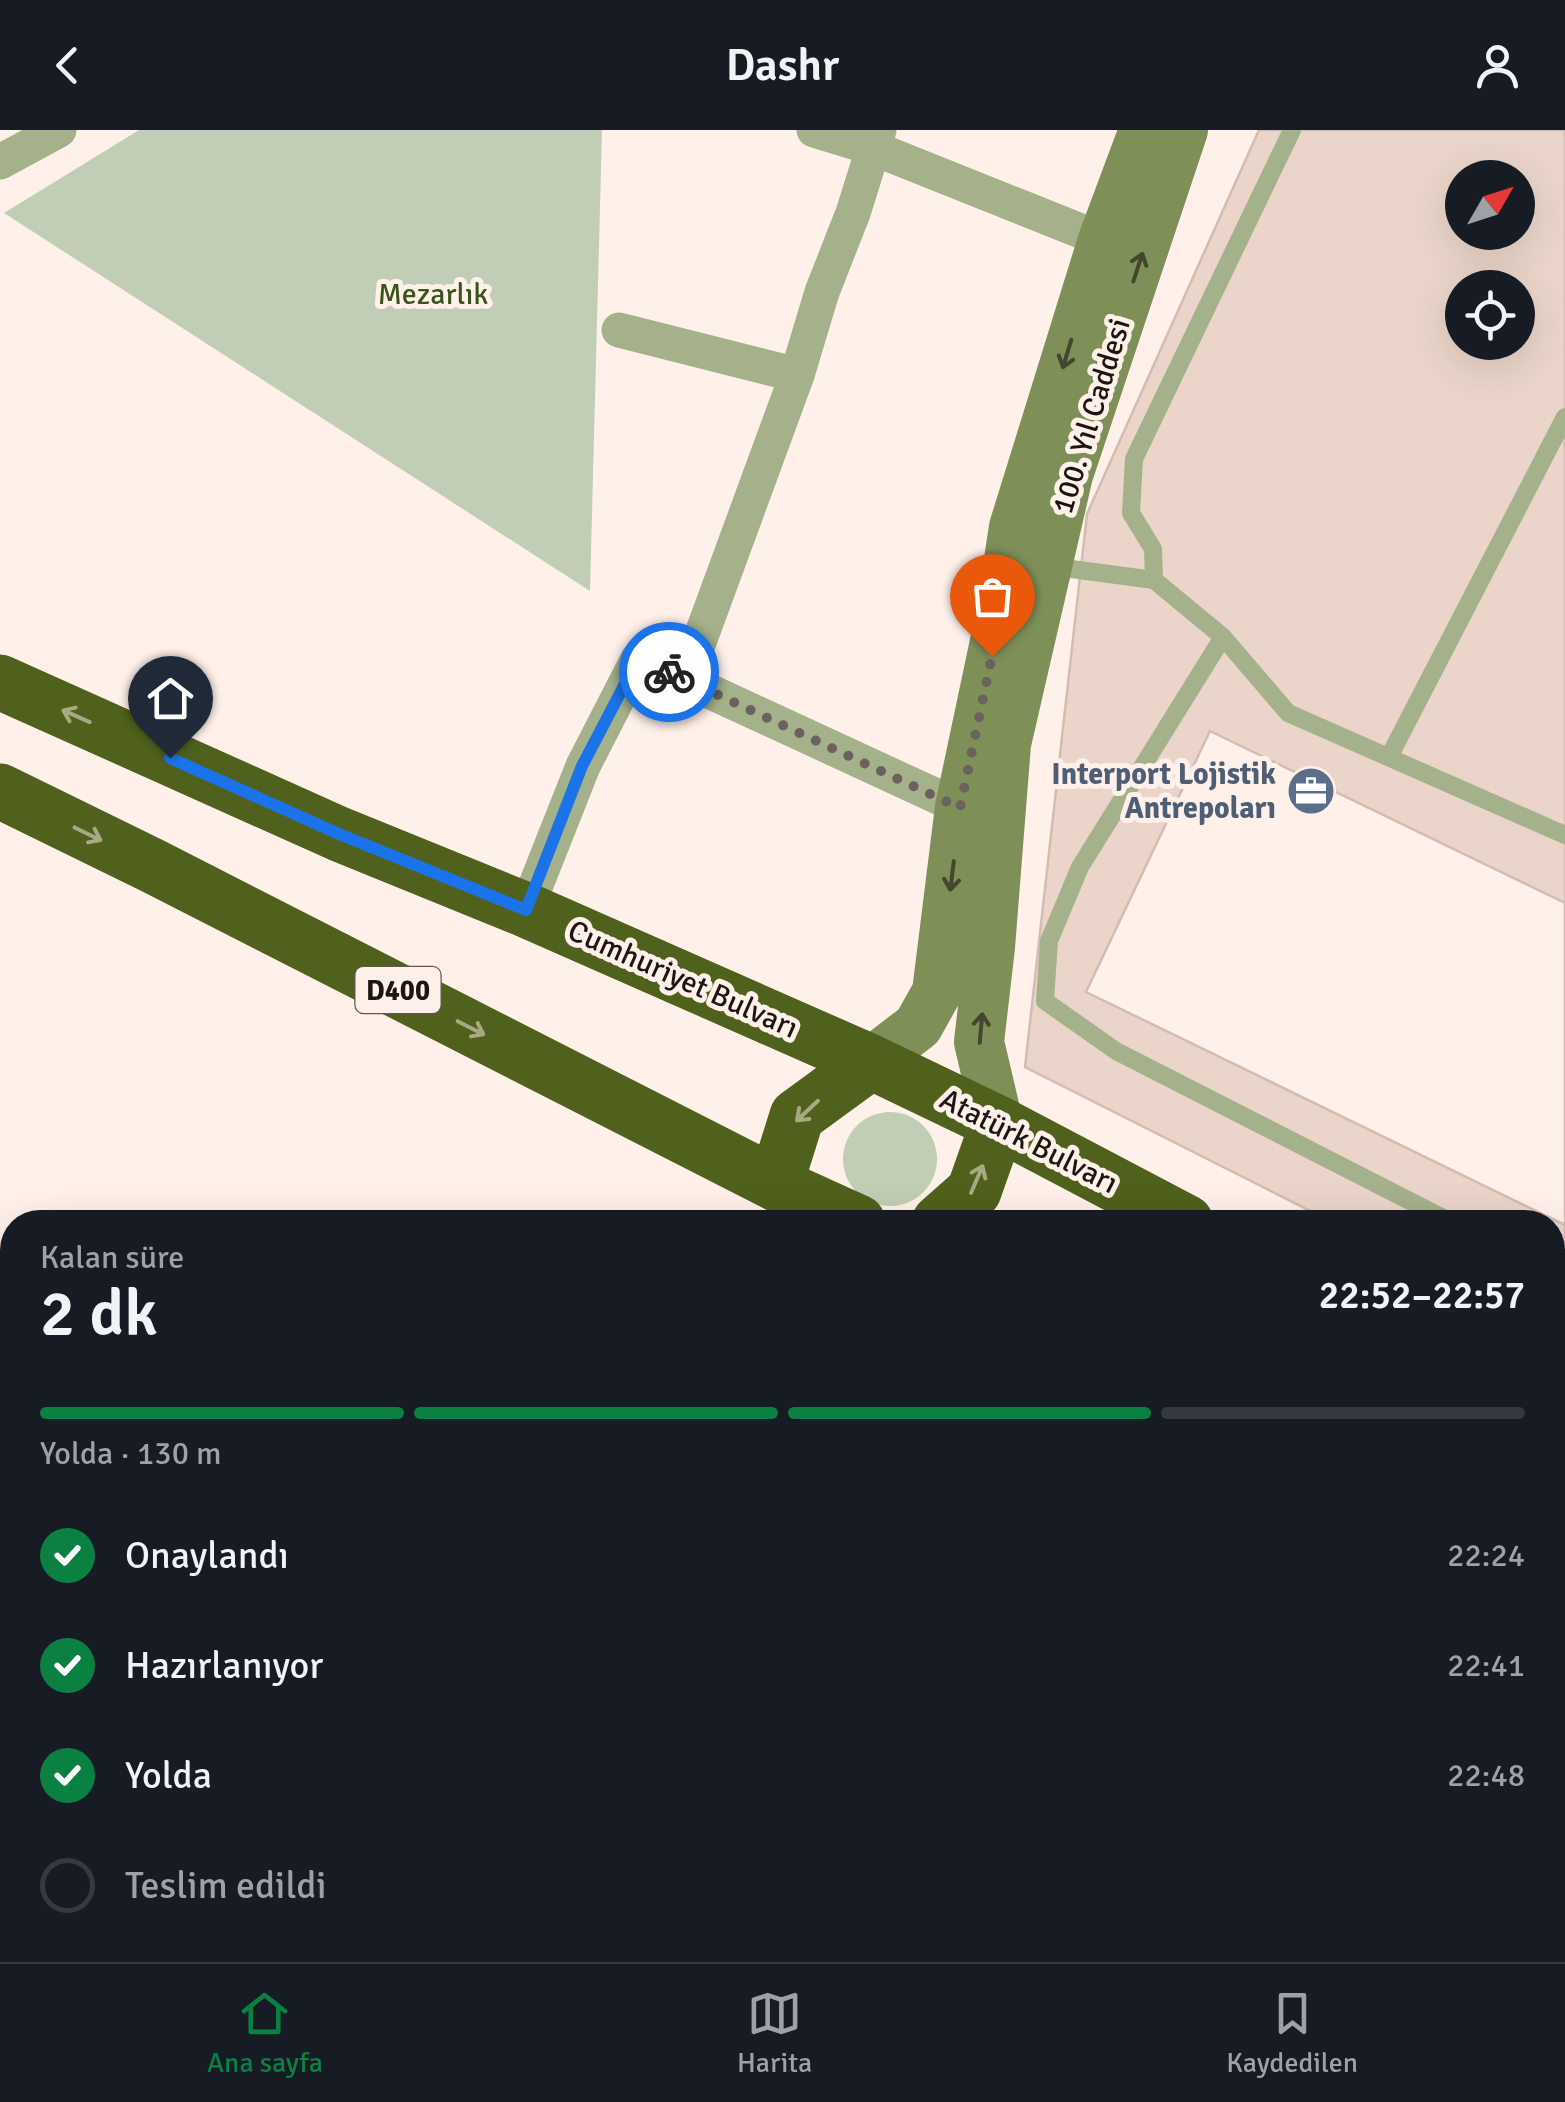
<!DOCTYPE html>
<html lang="tr">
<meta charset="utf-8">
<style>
:root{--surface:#171b24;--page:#242831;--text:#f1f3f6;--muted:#9ea1a6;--line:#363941;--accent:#0b8043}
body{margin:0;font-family:Signika,sans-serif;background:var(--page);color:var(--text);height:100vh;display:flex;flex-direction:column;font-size:38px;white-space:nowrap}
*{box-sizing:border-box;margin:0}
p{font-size:32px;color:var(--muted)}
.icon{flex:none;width:55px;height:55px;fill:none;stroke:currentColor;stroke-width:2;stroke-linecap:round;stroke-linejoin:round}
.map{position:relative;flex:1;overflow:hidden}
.drawer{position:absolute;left:0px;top:1080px;width:1565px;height:752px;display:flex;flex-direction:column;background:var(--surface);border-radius:40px 40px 0 0;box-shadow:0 10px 40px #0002}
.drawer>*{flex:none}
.needle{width:65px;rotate:51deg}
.tools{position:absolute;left:1445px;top:30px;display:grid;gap:20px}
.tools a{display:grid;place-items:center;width:90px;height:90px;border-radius:50%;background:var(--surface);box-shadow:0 10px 40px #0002;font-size:50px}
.pin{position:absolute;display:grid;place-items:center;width:85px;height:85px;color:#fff;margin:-102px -42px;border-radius:50% 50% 50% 0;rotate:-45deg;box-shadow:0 0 10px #0007}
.pin .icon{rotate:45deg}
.courier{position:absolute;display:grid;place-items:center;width:100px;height:100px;margin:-50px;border:8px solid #1a73e8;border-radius:50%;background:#fff;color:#222;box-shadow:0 2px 12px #0007}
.headline em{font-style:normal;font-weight:600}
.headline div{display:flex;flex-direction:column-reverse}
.headline{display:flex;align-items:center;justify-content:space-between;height:170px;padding:0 40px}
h1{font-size:65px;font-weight:600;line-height:75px}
.bar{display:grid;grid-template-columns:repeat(4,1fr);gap:15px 10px;align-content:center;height:120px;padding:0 40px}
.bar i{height:12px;border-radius:8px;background:var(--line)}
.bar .current{background:var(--accent)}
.bar p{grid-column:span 4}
ol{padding:0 40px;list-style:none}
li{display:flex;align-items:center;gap:30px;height:110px}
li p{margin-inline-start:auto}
li .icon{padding:10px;border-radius:50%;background:var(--accent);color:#fff;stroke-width:4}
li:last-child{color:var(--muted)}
li i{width:55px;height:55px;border:5px solid var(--line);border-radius:50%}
header{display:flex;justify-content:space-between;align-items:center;height:130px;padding:0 40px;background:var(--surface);font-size:45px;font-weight:600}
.dock{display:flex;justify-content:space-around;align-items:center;height:140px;border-top:2px solid var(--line);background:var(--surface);font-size:28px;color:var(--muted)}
.dock a{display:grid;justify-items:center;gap:5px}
.dock .current{color:var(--accent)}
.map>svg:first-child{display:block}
</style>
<header><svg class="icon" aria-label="back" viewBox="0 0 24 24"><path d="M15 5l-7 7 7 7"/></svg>Dashr<svg class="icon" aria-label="person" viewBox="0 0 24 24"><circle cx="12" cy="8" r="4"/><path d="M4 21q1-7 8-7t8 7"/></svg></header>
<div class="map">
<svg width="1565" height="1832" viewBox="0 0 1565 1832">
<rect width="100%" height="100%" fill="#fff1ea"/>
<path fill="#c1ceb5" d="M139,0H602L590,461L4,83Z
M843 1029a47 47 0 1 1 94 0a47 47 0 1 1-94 0Z"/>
<path fill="#ebd5ca" stroke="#d3bcb2" stroke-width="2.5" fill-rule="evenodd" d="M1259,0H1565V1210L1552,1204V1092H1332L1025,937L1087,384ZM1462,48H1518V102H1462ZM1462,158H1518V212H1462Z
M1210,601L1565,773V1095L1086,862Z"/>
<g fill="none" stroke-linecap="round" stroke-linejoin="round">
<path stroke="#a4b18b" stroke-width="18" d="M1049,436L1154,450L1223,507L1288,583L1565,705
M1154,450L1153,419L1131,383L1134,329L1292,0
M1223,507L1080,737L1049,811L1045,871L1116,921L1451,1092
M1389,627L1565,287
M1552,1145L1565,1151
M1552,1559L1565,1565
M1552,1637L1565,1619
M740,1820L767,1832
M847,1832L852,1820
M1333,1832L1347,1820"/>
<path stroke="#a4b18b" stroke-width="35" d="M814,0L873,18L1103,110
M0,32L59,0
M619,200L797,245
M685,550L960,677
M526,780L583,636L638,529L685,550L797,245L822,162L853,83L879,0
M603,1820L630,1832
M444,1832L450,1820"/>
<path stroke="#7e8f57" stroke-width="50" d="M871,932L918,896L937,862L960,677L1000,488L1014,397L1103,110L1144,0
M998,993L979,912L990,817L1006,614L1068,345L1183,0"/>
<path stroke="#4f611c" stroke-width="55" d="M0,552L339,704L526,780L871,932L998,993L1186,1092
M0,661L153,736L794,1063L858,1092
M776,1053L797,986L871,932
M939,1092L974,1061L998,993
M1552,1287L1565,1294
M1552,1431L1565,1437"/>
</g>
<defs><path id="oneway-shaft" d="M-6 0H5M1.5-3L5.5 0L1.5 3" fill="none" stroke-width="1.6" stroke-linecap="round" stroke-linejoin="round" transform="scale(2.5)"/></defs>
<g stroke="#44462d">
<use href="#oneway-shaft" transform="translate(1138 137) rotate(-72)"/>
<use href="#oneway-shaft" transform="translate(1067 224) rotate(107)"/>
<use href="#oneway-shaft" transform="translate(952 746) rotate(97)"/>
<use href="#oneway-shaft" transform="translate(981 898) rotate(-85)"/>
</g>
<g stroke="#a7a983">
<use href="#oneway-shaft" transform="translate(76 586) rotate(-156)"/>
<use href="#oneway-shaft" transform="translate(88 704) rotate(26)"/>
<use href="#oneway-shaft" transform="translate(471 898) rotate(27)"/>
<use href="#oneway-shaft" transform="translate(807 981) rotate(137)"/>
<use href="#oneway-shaft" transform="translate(977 1049) rotate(-67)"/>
</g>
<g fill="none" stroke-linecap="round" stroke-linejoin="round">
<path stroke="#6c625d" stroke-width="10" stroke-dasharray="0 18" d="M669,542L960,678L992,526"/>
<path stroke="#1a73e8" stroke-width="12" d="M170,628L339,704L526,780L582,636L638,529L669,542"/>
</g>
<defs>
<g id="office-disc" transform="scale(2.5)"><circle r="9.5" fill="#5c6f8a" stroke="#fff1ea"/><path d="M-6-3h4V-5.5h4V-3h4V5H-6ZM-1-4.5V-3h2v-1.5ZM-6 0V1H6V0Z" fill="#fff"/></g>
</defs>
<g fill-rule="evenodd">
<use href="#office-disc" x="1311" y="661"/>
</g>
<g text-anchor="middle" stroke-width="10" stroke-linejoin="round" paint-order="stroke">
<rect fill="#fff1ea" stroke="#615752" stroke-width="2.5" x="355.5" y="837" width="85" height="46" rx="8"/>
<g font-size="28" font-weight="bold" fill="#1d1511">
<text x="398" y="870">D400</text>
</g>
<g font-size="30" fill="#395319" stroke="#fff1ea">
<text x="433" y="174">Mezarlık</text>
</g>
<g font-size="30" fill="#1d1511" stroke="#fff1ea">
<text transform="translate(1091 286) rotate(-73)" y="10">100. Yıl Caddesi</text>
<text transform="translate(683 849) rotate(24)" y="10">Cumhuriyet Bulvarı</text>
<text transform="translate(1029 1011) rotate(27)" y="10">Atatürk Bulvarı</text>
</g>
<g font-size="30" font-weight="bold" fill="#4e5e75" stroke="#fff1ea" text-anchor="end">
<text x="1276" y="654">Interport Lojistik<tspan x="1276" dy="34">Antrepoları</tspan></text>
</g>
</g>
</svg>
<div class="tools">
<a><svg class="needle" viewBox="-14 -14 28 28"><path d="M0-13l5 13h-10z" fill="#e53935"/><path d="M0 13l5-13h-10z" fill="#9ea1a6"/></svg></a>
<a><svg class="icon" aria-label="locate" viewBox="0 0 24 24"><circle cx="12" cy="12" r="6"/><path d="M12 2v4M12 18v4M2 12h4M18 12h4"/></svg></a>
</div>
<div class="pin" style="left:992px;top:526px;background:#ea580c"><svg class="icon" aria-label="bag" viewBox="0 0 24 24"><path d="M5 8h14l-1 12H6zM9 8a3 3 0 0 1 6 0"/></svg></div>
<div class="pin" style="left:170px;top:628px;background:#1f2937"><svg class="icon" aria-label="home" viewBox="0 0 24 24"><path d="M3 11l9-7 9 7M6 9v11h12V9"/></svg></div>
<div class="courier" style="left:669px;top:542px"><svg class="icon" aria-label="bike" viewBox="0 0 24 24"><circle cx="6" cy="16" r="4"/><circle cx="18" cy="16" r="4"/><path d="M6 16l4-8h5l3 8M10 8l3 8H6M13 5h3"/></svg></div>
<section class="drawer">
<div class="headline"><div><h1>2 dk</h1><p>Kalan süre</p></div><em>22:52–22:57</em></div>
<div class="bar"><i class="current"></i><i class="current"></i><i class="current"></i><i></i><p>Yolda · 130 m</p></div>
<ol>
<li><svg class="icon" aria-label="check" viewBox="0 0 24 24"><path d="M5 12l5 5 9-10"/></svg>Onaylandı<p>22:24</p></li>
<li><svg class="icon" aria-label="check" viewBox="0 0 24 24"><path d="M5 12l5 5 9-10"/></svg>Hazırlanıyor<p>22:41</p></li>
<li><svg class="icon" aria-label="check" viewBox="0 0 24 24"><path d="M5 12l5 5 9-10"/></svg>Yolda<p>22:48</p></li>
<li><i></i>Teslim edildi</li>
</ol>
</section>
</div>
<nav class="dock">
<a class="current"><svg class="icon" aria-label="home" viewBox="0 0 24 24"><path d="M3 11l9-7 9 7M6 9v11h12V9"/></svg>Ana sayfa</a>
<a><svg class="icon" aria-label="map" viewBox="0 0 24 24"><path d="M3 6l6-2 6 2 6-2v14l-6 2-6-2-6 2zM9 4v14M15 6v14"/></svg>Harita</a>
<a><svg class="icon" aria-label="saved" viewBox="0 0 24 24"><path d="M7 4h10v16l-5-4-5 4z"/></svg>Kaydedilen</a>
</nav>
